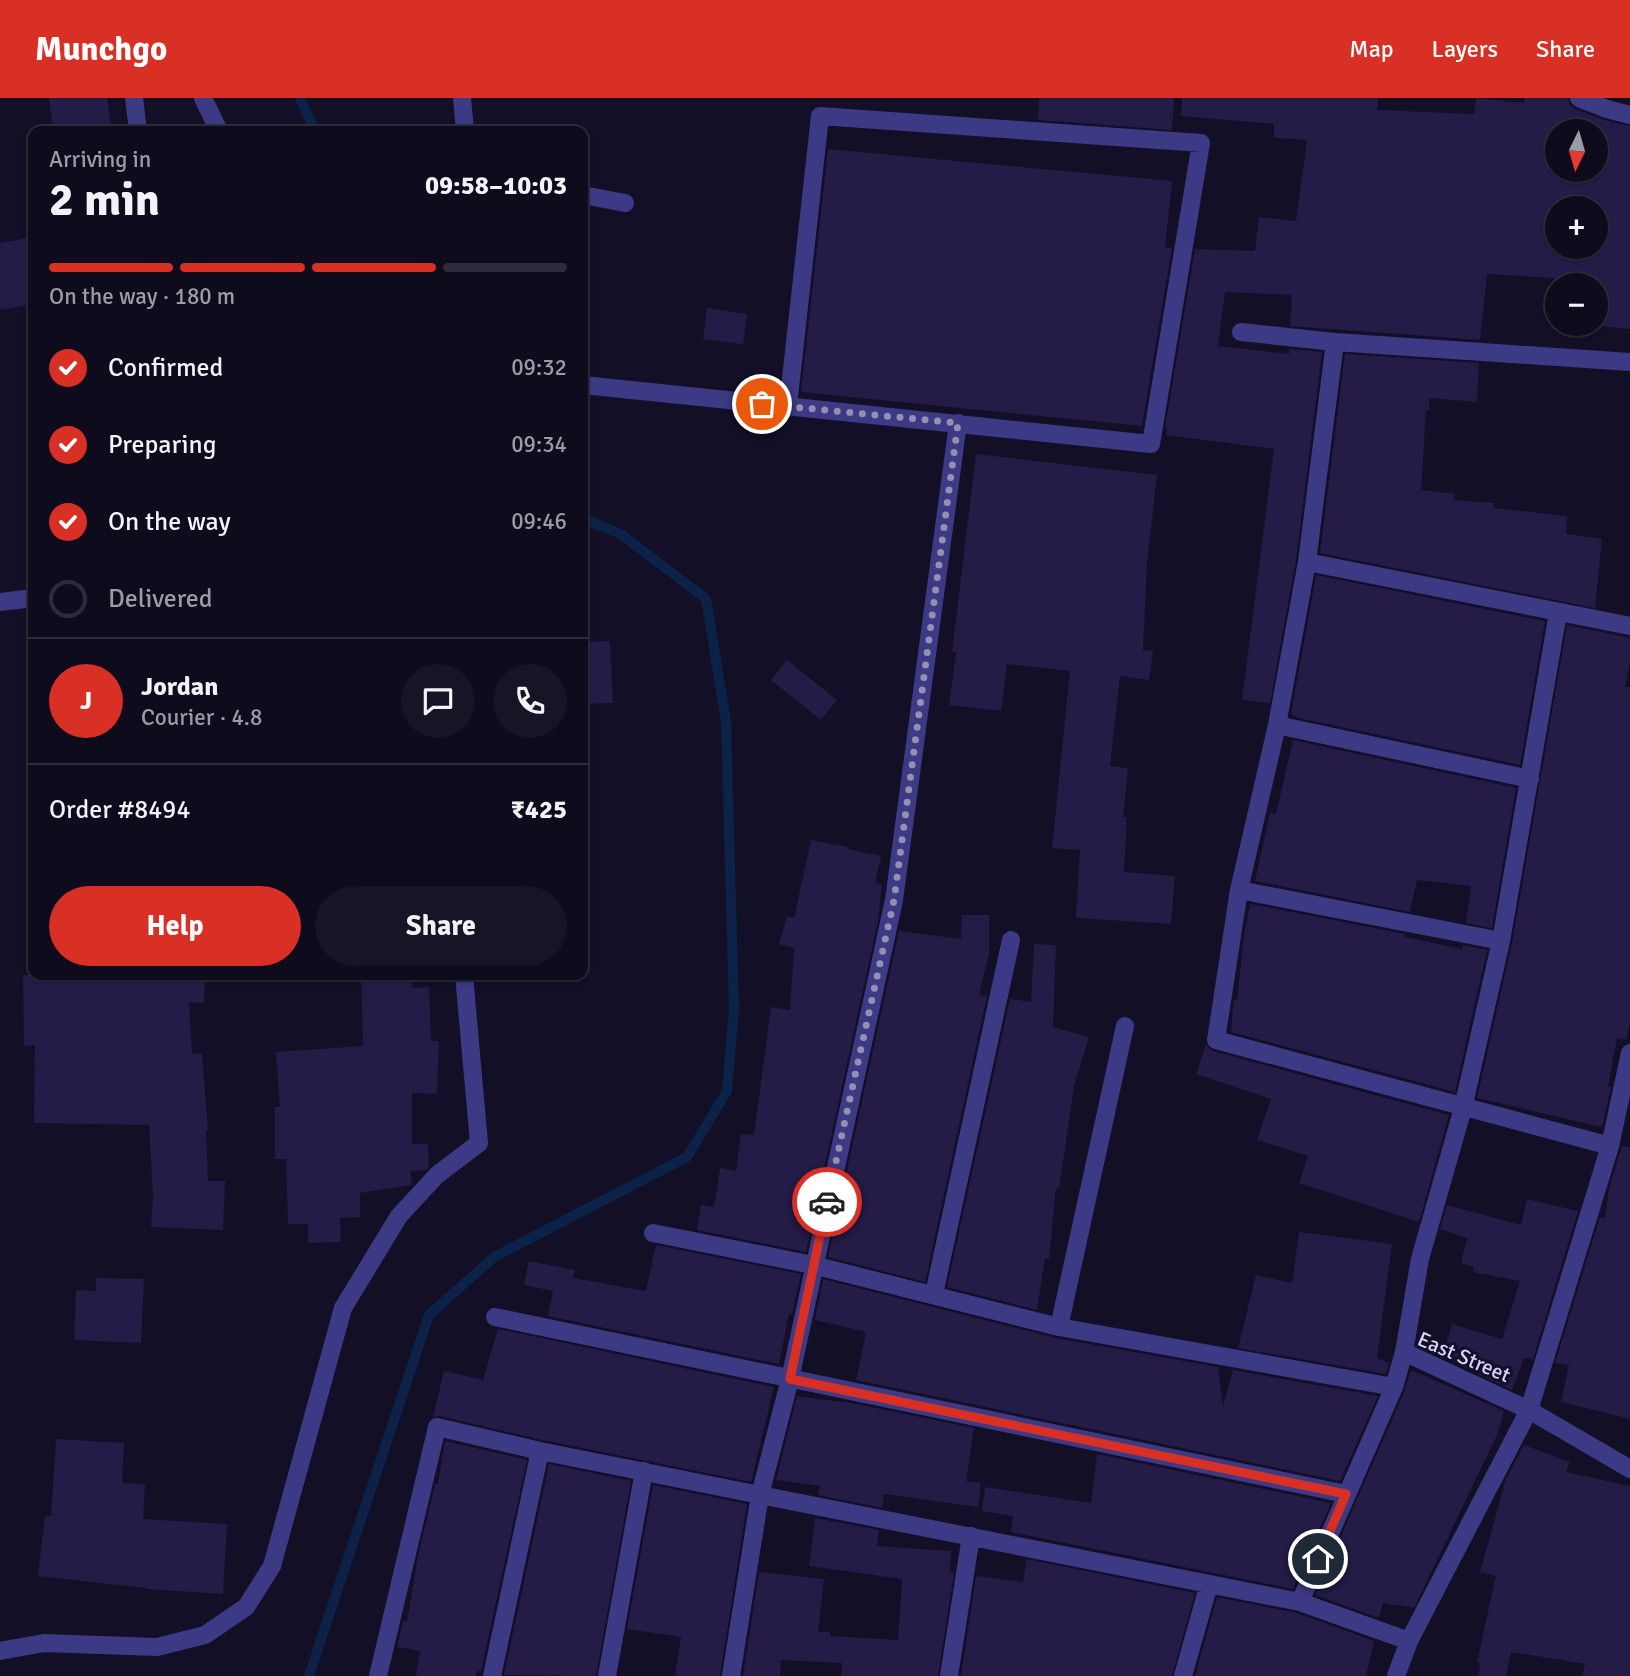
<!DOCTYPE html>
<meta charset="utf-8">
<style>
:root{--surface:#0e0b1c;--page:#171425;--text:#f1f3f6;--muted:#9b9ba3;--line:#2e2b3b;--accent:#d93025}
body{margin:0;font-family:Signika,sans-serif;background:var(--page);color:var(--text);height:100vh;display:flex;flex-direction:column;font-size:26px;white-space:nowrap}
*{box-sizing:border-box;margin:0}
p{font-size:23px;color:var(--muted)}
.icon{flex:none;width:38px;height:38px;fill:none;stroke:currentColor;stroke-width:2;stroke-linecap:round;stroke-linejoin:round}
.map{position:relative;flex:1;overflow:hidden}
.panel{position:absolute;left:28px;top:28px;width:560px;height:854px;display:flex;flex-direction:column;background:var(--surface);border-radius:14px;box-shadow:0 2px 5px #0004,0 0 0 2px var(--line)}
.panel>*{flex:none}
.needle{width:46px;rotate:185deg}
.tools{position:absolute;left:1545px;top:21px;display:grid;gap:14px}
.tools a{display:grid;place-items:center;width:63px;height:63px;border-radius:50%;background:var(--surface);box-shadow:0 2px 5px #0004,0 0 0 2px var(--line);font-size:35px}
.pin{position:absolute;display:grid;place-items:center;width:60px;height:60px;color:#fff;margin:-30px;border:4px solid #fff;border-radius:50%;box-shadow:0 2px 7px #0007}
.courier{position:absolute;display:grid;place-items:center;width:70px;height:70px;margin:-35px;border:5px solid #d93025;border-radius:50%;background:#fff;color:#222;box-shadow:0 2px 9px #0007}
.headline em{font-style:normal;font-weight:700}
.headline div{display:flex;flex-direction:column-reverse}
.headline{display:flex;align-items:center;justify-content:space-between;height:119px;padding:0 21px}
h1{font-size:46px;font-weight:700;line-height:52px}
.bar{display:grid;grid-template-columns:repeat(4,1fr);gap:10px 7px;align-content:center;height:84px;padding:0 21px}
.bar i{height:9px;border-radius:5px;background:var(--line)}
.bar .on{background:var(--accent)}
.bar p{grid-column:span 4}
.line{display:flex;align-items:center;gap:18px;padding:0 21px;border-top:2px solid var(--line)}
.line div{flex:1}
.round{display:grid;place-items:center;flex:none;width:74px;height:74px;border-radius:37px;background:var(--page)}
ol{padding:0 21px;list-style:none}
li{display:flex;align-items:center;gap:21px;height:77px}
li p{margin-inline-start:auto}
li .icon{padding:7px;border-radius:50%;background:var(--accent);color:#fff;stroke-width:4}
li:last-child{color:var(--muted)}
li i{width:38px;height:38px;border:4px solid var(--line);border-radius:50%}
.button{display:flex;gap:14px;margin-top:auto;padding:14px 21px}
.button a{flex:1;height:80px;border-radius:42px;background:var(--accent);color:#fff;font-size:28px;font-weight:700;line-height:80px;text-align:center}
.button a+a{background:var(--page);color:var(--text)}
header{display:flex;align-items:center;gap:42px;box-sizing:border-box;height:98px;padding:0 35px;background:var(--accent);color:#fff}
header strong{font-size:33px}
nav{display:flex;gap:38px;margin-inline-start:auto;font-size:24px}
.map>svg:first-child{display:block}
</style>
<header>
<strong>Munchgo</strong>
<nav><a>Map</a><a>Layers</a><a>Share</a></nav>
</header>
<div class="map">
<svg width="1630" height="1578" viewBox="0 0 1630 1578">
<rect width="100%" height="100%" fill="#130f26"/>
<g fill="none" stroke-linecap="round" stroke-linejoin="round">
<path stroke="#0c2248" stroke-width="10" d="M300,0L315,33
M309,1578L429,1217L494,1159L687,1059L727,993L734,912L726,623L706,501L621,436L583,421"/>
</g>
<path fill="#241b47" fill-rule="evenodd" d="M49,0H107L112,33H53Z
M1039,0H1174L1172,32L1038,22Z
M1182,0H1378L1377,12L1474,16L1476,0L1524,5L1525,0H1568L1570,7L1575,11L1604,22L1630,28V231L1578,226H1596V187H1572V181L1487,176L1480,242L1290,228L1292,197L1225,194L1218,248L1289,256V251L1322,254L1296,462L1270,605L1242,602L1274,351L1166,337L1167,330H1165L1195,151L1255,153L1259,119L1296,123L1307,42L1274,40V26L1181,18ZM1558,33H1596V72H1558ZM1558,110H1596V149H1558Z
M828,51L1172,83L1165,150H1172L1142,328L801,294Z
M33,139V206L0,212V145Z
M707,210L747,216L743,246L703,241Z
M1345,256L1479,265L1477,304L1429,300V313L1426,312L1421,392L1455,396L1454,402L1494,405V410L1567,418L1566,436L1602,441L1595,510L1320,455Z
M976,356L1157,377L1147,466L1143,552L1153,553L1149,582L1120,578L1110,668L1128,670L1123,719H1127L1124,774L1175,778L1171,826L1076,820L1080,752L1052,750L1070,573L1007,566L1001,613L949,607L956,555L952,554Z
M1316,477L1545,523L1520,667L1299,620L1291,616Z
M1567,527L1630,540V563L1625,589H1630V925L1626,942L1617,940L1608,989H1611L1602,1029L1477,1000L1512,845Z
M610,543L613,605L583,606V544Z
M787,562L837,602L821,622L771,582Z
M1293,642L1516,690L1492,830L1466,825L1471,788L1417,782L1410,814L1255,783L1270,715L1276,716Z
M811,742L848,749V751L881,758L875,785L882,786L878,823L806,1154L697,1132L701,1107L714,1109L720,1070L736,1073L741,1036L754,1037L771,909L790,912L794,850L779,846L787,818L794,820Z
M1250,806L1405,836V839L1462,851L1463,847L1487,852L1455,994L1231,934L1233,908L1234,901L1237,902L1244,837Z
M962,817H989V856L979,897L987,898L925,1184L828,1159L899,833L961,841Z
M1034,846L1056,847L1053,929L1089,939L1074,988L1059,1091L1056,1090L1049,1161L1045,1160L1037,1212L947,1189L1010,901L1031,904Z
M23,877H205L204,905L189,904L192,956L202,955L208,1032H206L208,1083H225L223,1132L151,1129L153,1097L149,1027L34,1025L35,947L24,948Z
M361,877H413L412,890L429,889L431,943H439L437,996L412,995V1046H428L429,1069L426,1072L410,1073L412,1087L360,1095V1119L340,1120L341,1144L308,1145V1126H288L286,1061H275V1009H280L276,954L363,948Z
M1206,947L1213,953L1449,1017L1419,1124L1299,1085L1308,1058L1257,1042L1271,1001L1196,976Z
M1622,1048L1630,1049V1321L1561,1304L1569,1267L1555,1265L1600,1119L1605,1120L1609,1091Z
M1527,1101L1578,1113L1533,1261L1524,1260L1512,1292L1442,1259L1452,1226L1502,1241L1520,1183L1473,1174L1474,1169L1461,1165L1467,1140L1440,1131L1447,1107L1521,1127Z
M1299,1134L1392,1146L1377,1260L1389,1265L1386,1276L1238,1250L1256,1177L1292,1185Z
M656,1147L801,1176L792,1216H789L779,1266L548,1218L553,1193L524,1187L529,1163L575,1172L573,1180L646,1193Z
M96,1180L144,1181L141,1245L74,1242L76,1192L96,1193Z
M823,1181L1056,1240L1218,1269L1223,1309L1233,1272L1378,1298L1340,1383L856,1282L866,1234L815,1222Z
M498,1231L774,1289L751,1384L542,1342L440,1318L433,1319L444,1273L483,1282Z
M1411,1272L1504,1313L1497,1337L1414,1510L1383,1505L1379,1520L1315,1497L1404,1294Z
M797,1298L851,1305L974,1330L966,1383L981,1385L978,1409L884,1396L882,1410L818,1397L820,1388L776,1382Z
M56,1341L124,1345L122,1385L145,1386L143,1421L227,1426L223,1496L146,1491V1490L38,1478L45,1418H51Z
M445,1343L527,1362L481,1573H477L476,1578H416L420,1553L397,1549L403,1523H407L418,1458L435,1386H438Z
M1524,1347L1570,1364L1566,1374L1630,1388V1578H1582L1585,1566L1511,1554L1506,1578H1478L1481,1565L1477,1564L1496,1478L1480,1474L1506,1381Z
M1097,1356L1331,1405L1293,1491L1011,1434L1013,1418L982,1413L985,1389L1091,1405Z
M549,1366L631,1383L596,1578L504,1577Z
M653,1387L747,1406L720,1578H675L681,1539L627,1531Z
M815,1420L879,1432L877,1448L951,1453L950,1475H954L938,1578H841L842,1565L781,1562L780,1578H743L759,1474L824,1481L818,1534H830V1538L898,1542L902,1481L809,1468Z
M1027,1461L1195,1495L1172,1578H961L976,1478L1023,1484Z
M1217,1499L1297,1515L1374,1543L1366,1578H1195Z"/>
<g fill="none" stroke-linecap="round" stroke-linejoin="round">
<path stroke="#3d3a85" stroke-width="18" d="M134,0L138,33
M203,0L219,33
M462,0L465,33
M1579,0L1607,11L1630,17
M583,97L625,105
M1241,234L1335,244L1630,264
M583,287L1151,346L1201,45L820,18L788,308
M1307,464L1335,244
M0,504L33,500
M1277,627L1530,681
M1239,792L1501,843
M1610,1048L1216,942L1239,792L1277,627L1307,464L1630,528
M653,1135L813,1167L1059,1229L1394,1289
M934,1196L1011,842
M495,1219L1346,1396
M1059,1229L1125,928
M1404,1254L1420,1161L1463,1010L1501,843L1558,515
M1300,1504L1394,1289L1404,1254L1529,1312L1630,1371
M0,1553L44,1545L157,1549L205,1537L246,1509L272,1468L343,1210L399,1118L437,1077L479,1045L464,877
M378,1578L437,1329L540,1353L760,1397L1300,1504L1409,1543
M492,1578L540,1353
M607,1578L644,1373
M731,1578L760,1397L790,1281L894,802L958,325
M949,1578L971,1438
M1183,1578L1209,1486
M1396,1578L1409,1543L1529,1312L1610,1048L1630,955"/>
</g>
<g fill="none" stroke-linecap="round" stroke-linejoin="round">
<path stroke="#948fb3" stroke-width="7" stroke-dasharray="0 12.6" d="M762,306L958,325L894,802L827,1104"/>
<path stroke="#d93025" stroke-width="9" d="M827,1104L790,1281L1346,1396L1318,1461"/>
</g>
<g text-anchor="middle" stroke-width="6" stroke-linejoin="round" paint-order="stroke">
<g font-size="21" fill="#d9d4ff" stroke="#130f26">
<text transform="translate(1464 1259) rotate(23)" y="7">East Street</text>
</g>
</g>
</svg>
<div class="tools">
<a><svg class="needle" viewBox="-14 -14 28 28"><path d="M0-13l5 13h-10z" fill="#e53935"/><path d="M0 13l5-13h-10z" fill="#9b9ba3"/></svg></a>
<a>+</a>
<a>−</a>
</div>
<div class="pin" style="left:762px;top:306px;background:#ea580c"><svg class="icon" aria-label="bag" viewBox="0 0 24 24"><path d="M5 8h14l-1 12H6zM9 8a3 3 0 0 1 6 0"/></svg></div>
<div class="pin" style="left:1318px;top:1461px;background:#1f2937"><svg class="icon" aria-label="home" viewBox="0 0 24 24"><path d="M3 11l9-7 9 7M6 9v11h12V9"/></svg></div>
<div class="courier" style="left:827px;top:1104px"><svg class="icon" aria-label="car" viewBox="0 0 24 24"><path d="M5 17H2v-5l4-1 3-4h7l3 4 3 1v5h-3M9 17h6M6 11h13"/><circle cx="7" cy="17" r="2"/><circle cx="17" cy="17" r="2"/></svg></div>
<section class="panel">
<div class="headline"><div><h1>2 min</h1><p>Arriving in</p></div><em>09:58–10:03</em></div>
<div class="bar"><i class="on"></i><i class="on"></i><i class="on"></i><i></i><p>On the way · 180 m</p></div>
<ol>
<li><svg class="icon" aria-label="check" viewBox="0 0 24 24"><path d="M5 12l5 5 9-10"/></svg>Confirmed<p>09:32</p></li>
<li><svg class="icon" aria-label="check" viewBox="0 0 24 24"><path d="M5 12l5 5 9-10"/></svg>Preparing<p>09:34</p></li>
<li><svg class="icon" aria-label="check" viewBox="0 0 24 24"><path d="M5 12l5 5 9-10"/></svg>On the way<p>09:46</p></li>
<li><i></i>Delivered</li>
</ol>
<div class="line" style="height:126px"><b class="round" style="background:var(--accent);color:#fff">J</b><div><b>Jordan</b><p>Courier · 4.8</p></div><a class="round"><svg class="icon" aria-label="chat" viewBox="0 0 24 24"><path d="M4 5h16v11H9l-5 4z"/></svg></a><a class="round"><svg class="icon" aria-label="phone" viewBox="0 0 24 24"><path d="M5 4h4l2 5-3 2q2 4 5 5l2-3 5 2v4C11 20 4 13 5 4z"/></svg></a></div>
<div class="line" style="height:91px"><div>Order #8494</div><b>₹425</b></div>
<div class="button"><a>Help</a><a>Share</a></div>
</section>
</div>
